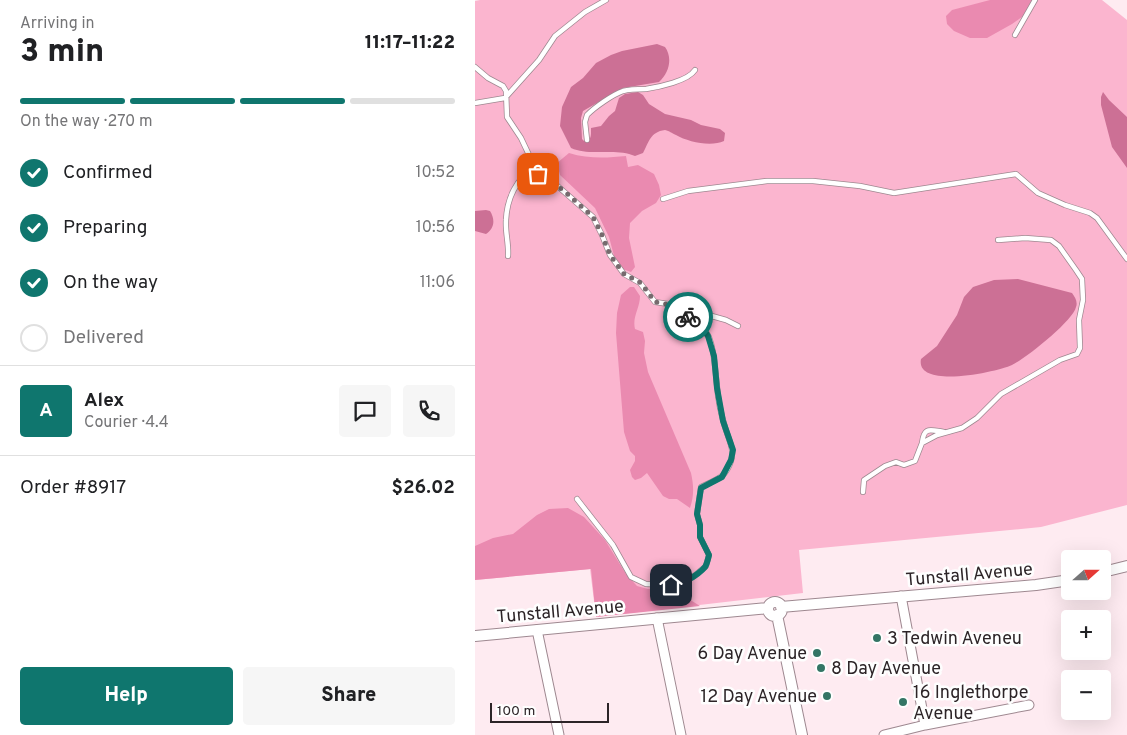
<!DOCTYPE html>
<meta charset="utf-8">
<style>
:root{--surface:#fff;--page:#f6f6f6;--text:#202124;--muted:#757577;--line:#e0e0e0;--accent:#0f766e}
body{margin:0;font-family:Overpass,sans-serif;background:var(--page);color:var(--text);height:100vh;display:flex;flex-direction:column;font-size:19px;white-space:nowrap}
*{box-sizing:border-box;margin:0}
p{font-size:16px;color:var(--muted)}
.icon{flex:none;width:28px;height:28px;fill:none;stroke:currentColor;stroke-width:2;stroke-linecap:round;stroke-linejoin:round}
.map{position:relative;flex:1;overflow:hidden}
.drawer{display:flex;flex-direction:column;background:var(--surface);width:475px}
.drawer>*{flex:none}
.needle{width:32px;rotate:69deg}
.fabs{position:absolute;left:586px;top:550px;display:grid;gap:10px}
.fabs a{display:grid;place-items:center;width:50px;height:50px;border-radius:5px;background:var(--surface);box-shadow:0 5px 20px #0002;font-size:25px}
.scale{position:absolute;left:15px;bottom:12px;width:119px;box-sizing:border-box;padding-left:5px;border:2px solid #2c2427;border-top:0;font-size:14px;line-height:18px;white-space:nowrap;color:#2c2427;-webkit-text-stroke:4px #fefefe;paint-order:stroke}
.pin{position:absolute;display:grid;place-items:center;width:42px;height:42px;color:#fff;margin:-21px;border-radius:10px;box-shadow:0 2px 8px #0006}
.courier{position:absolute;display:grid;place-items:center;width:50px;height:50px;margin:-25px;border:4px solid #0f766e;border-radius:50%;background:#fff;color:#222;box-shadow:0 1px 6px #0007}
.headline em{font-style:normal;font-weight:800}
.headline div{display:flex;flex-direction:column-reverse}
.headline{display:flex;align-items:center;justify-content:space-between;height:85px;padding:0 20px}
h1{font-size:32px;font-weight:800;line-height:38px}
.bar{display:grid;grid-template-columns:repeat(4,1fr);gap:8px 5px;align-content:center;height:60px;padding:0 20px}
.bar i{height:6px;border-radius:4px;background:var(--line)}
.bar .selected{background:var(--accent)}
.bar p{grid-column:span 4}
.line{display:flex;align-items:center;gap:12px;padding:0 20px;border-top:1px solid var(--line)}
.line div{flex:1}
.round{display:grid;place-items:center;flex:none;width:52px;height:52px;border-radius:5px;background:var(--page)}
ol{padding:0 20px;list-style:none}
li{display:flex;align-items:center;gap:15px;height:55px}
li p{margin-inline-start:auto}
li .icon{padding:5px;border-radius:50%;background:var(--accent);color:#fff;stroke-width:4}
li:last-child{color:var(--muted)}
li i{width:28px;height:28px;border:2px solid var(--line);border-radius:50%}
.action{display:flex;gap:10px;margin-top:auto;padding:10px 20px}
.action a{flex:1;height:58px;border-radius:5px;background:var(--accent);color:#fff;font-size:20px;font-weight:800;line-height:58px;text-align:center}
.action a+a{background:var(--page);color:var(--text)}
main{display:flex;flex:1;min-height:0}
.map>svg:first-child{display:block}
</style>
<main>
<section class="drawer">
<div class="headline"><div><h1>3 min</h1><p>Arriving in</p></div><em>11:17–11:22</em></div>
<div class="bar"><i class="selected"></i><i class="selected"></i><i class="selected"></i><i></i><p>On the way · 270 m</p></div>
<ol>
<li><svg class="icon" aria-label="check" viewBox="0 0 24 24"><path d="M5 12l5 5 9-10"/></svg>Confirmed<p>10:52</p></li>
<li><svg class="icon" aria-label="check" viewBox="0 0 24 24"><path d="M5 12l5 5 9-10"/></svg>Preparing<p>10:56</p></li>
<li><svg class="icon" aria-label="check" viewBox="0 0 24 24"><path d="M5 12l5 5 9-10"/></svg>On the way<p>11:06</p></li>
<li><i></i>Delivered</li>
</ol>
<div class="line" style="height:90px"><b class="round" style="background:var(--accent);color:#fff">A</b><div><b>Alex</b><p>Courier · 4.4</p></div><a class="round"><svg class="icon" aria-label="chat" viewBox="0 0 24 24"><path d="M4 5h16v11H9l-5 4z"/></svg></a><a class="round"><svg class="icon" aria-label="phone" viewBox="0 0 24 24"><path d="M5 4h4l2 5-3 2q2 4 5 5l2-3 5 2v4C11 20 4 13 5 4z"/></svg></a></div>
<div class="line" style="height:65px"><div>Order #8917</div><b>$26.02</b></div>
<div class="action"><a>Help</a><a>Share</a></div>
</section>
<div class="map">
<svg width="652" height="735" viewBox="0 0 652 735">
<rect width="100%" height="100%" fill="#feebf1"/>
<path fill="#fbb5cf" d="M5,0H627L652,20V505L566,527L324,550L328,593L121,617L115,569L0,580V1Z"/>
<path fill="#ea8ab0" d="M515,0H560L551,14L537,24L512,38H495L479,31L472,24L471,16L477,10Z
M94,153C113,159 132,158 151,156L153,167L163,165L179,174L184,185L186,195L181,203L167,211L155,223L154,238L160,267L156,272L142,267L134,237L120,208L85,175L82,163Z
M155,287H159L165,296C165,308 157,317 160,329L168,332L170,341L169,353L173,372L216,473C219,486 219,496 215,508L202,499H194L188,496L172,473L166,478L160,480L157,477L155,470L160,461V456L155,451L149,432L141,333L142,313L146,295Z
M93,508L109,517L130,540L151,574L162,586L173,589H198L225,606L121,617L116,569L0,580V546L18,538L38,534L62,515L74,509Z"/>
<path fill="#cc7095" d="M182,44L190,47C198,58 194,73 184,82L148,88L108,111L106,118L107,139L109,141C117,141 116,135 116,128L126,126L134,116L140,111L144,98L150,94L163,92L168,95L174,104L190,114L216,120L226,125L245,129L250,133L249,141C236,147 213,142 201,135C196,133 195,131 190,130C175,132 174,142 168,153L160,156C140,147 116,157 96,148L85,126L87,107L96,87L108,78L121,63L136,55L147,51Z
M628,92L634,100L652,117V168L637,147L626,105V97Z
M11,210L15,211C20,219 20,228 11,234L0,231V211Z
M543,279L597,293C600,297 603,302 601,307C598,321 550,359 537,365C522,372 440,390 446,359L462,346L482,315L489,297L498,287L519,280Z"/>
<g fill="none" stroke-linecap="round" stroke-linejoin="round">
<g stroke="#9e8890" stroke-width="6">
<path id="service" d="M540,35L560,0
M0,67L13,78L28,86L31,91L32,117L46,138L63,174L79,183L118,217L127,235L135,255L149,274L165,283L180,302L213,307L226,313L251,320L263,326
M0,103L30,98L64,60L80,36L110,12L131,0
M112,140L110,122L112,115C120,107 137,95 148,91C155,89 163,89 171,89C184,87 213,81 220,70
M188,199L213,191L292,181H338L385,186L419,193L541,174L563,193L590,205L615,213L622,218L652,259
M33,256C34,244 30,232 31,220C32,199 41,178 60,168
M447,443C449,426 455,430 469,432
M388,492L389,480L410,466L421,462L429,465L440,461L447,443L462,435L487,428L502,418L526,394L585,360L602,354L605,348L604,320L608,300L607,279L601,270L584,246L576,240L550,238L523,240
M102,499L138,545L156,577L171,584L203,585L218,577L231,566L234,555L225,537V525L222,514L226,487C241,479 250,479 256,461C260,449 253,438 250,427C246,414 243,400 242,386C240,370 240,352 234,337C227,321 208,320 201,306"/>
</g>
<g stroke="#9e8890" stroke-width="11">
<path id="minor" d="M426,596L450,725
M182,618L206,735
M62,630L84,735
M409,735L450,725L554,705"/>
</g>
<g stroke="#9e8890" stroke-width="12">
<path id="tertiary" d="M628,572L652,566
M293 609a7 7 0 1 1 14 0a7 7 0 1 1-14 0Z
M306,607L561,585L595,580
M302,615L327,735
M0,636L293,608"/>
</g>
<use href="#service" stroke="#fff" stroke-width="4.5"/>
<use href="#minor" stroke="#fff" stroke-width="9"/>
<use href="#tertiary" stroke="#fff" stroke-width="10"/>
</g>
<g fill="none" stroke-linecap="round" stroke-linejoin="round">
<path stroke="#766a6e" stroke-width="5" stroke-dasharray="0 9" d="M63,174L88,190L118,217L127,235L135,255L149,274L166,283L180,302L201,306L205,314L213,317"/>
<path stroke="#0f766e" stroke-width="6" d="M196,585C207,585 223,575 230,567C232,564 233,559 234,555L225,537V525L222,514L226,488L247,477L256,460L258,450L248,421L242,388L239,356L233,336L226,326L213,317"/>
</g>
<g fill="#347565" stroke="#fefefe" stroke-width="2">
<circle cx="402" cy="638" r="5"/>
<circle cx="342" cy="653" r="5"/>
<circle cx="346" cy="668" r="5"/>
<circle cx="352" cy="696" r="5"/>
<circle cx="428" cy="702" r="5"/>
</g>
<g text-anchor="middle" stroke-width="5" stroke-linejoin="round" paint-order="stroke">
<g font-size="18" fill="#2c2427" stroke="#fefefe">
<text transform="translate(494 574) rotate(-5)" y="6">Tunstall Avenue</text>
<text transform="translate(85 611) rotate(-5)" y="6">Tunstall Avenue</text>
</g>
<g font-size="18" fill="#2c2427" stroke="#fefefe" text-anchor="start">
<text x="412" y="644">3 Tedwin Aveneu</text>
<text x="332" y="659" text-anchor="end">6 Day Avenue</text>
<text x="356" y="674">8 Day Avenue</text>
<text x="438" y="698">16 Inglethorpe<tspan x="438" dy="21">Avenue</tspan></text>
<text x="342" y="702" text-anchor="end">12 Day Avenue</text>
</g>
</g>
</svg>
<div class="fabs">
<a><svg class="needle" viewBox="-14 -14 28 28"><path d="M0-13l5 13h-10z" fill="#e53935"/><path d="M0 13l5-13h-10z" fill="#757577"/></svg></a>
<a>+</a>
<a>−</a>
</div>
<div class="scale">100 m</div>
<div class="pin" style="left:63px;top:174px;background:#ea580c"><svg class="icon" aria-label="bag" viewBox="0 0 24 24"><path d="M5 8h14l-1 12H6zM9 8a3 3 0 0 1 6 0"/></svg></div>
<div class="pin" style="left:196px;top:585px;background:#1f2937"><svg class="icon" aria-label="home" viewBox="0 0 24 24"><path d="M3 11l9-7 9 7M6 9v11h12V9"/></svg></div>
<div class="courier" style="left:213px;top:317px"><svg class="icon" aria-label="bike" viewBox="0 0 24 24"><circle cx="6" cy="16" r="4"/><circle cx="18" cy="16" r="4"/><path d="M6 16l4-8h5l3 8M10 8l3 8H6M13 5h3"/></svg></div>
</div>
</main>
